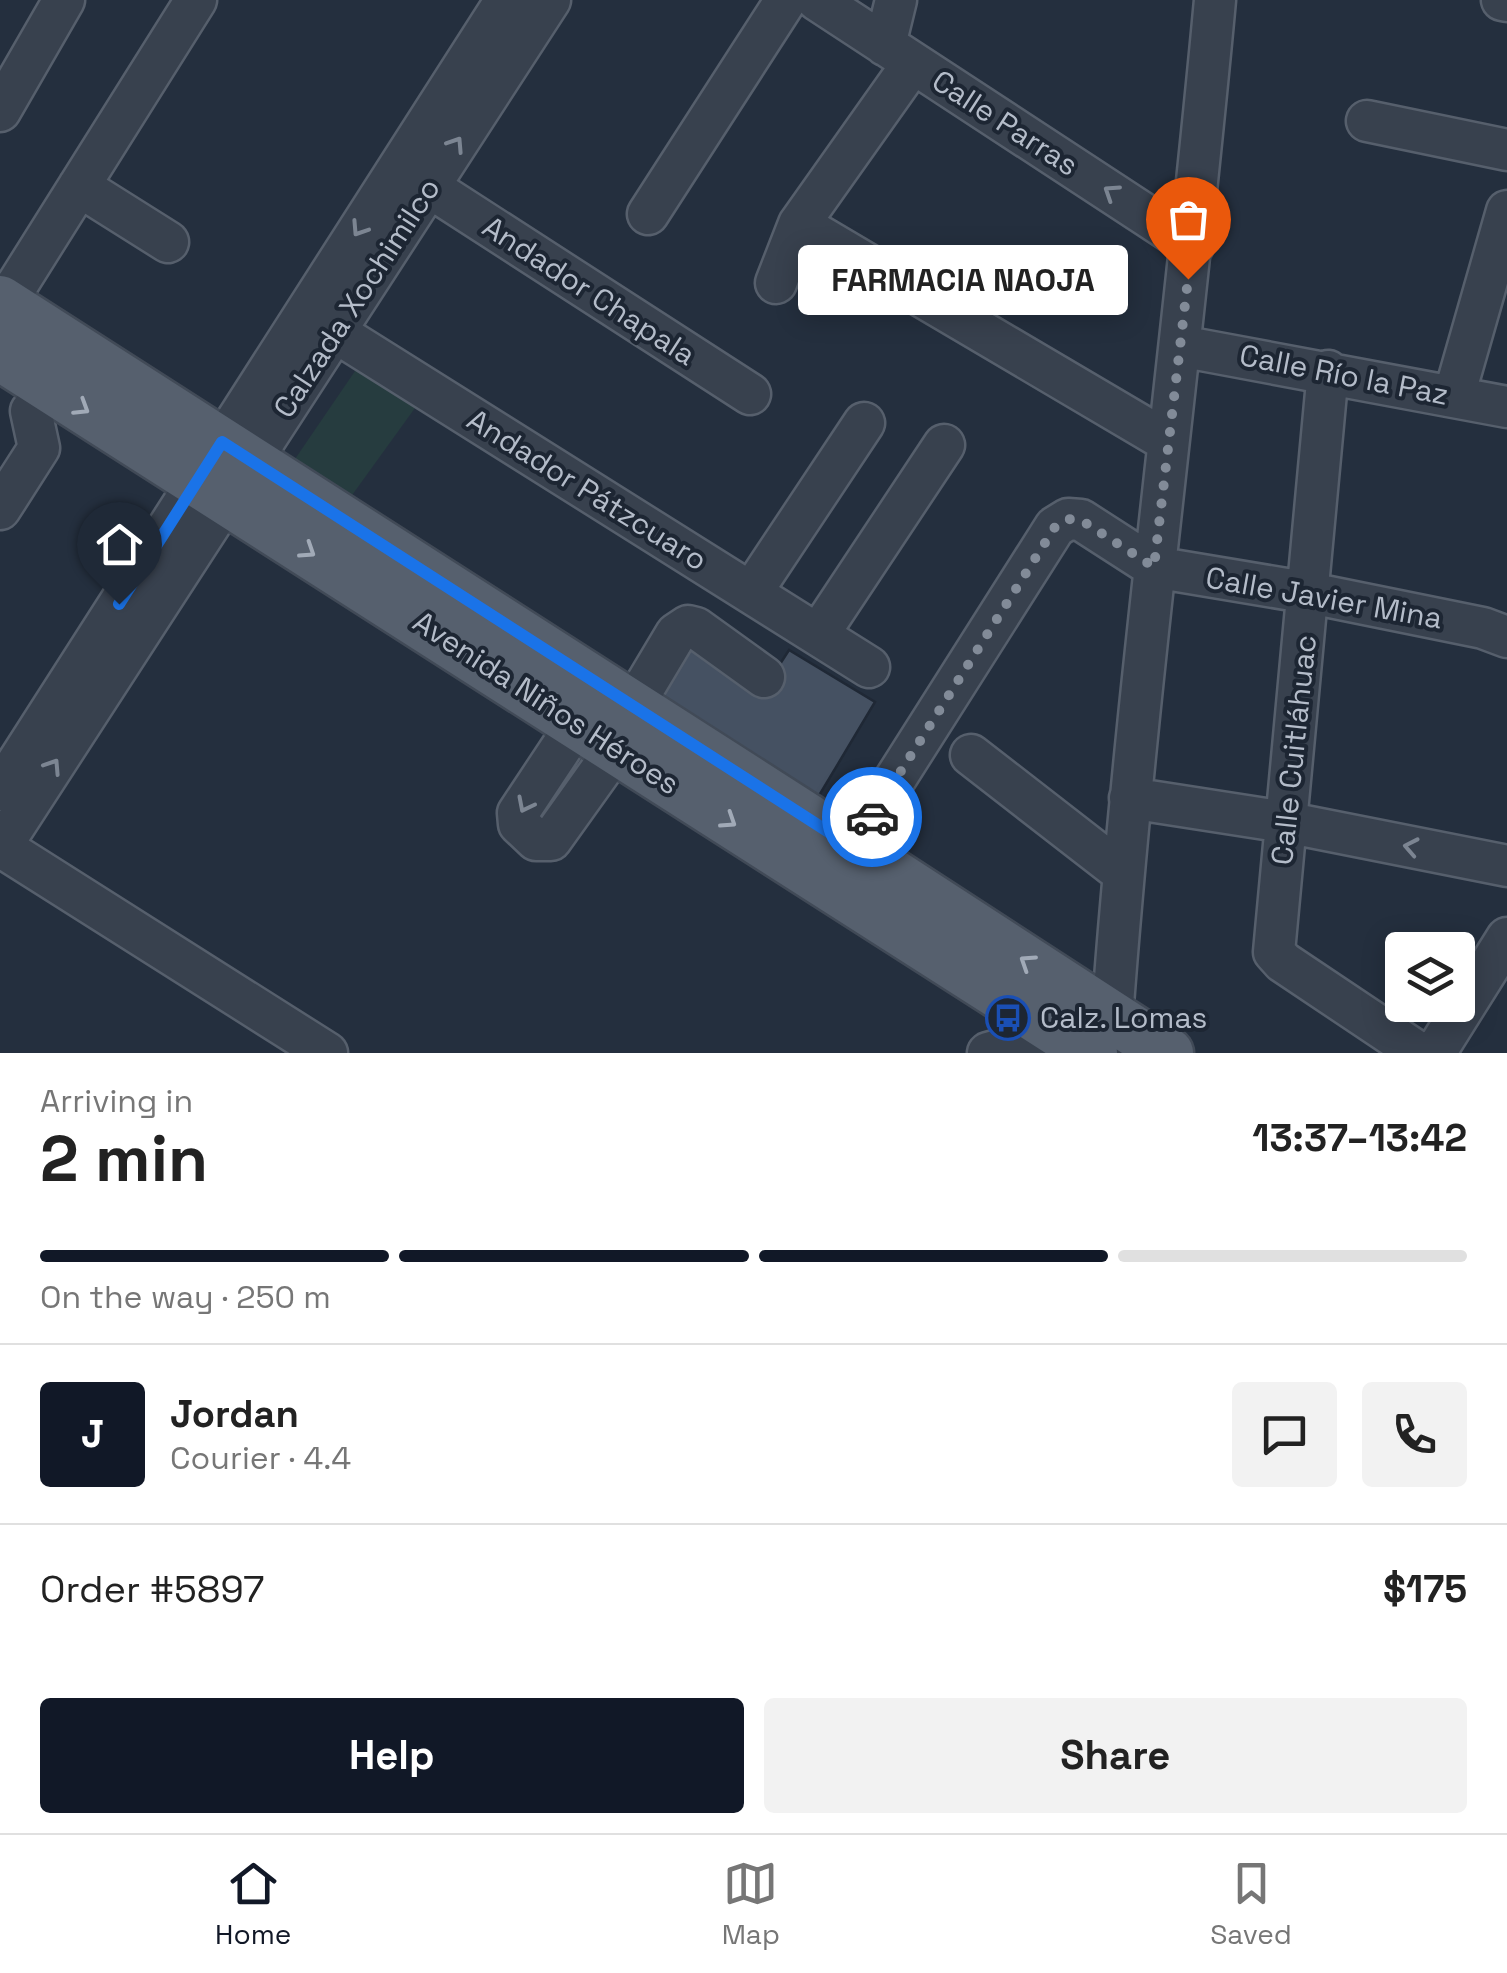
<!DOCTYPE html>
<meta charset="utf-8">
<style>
:root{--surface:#fff;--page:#f2f2f2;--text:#222;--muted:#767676;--line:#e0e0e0;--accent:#111827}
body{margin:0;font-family:"Space Grotesk",sans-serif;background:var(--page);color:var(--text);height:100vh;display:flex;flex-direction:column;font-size:38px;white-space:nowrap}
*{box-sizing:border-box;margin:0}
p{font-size:32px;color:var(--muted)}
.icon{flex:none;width:55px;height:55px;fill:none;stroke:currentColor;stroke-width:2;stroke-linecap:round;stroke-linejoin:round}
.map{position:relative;height:1053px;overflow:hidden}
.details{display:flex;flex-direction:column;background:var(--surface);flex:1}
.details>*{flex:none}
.buttons{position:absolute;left:1385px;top:932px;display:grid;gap:20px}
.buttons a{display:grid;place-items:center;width:90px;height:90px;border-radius:10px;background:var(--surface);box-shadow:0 5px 25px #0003;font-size:50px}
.pin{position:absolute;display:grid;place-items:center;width:85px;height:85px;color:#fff;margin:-102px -42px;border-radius:50% 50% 50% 0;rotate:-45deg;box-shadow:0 0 10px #0007}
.pin .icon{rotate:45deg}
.courier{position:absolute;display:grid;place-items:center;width:100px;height:100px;margin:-50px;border:8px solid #1a73e8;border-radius:50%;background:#fff;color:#222;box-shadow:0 2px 12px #0007}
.bubble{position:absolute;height:70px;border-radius:10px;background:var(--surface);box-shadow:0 5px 25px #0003;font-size:32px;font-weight:700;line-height:70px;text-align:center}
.head em{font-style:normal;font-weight:700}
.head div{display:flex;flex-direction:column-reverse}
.head{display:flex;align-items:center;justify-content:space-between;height:170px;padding:0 40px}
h1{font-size:65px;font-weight:700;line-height:75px}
.bar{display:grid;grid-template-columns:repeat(4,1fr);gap:15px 10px;align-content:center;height:120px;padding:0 40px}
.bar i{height:12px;border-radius:8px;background:var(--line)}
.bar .selected{background:var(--accent)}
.bar p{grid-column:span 4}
.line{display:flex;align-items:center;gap:25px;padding:0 40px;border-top:2px solid var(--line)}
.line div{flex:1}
.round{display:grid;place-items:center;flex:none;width:105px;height:105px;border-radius:10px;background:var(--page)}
.primary-button{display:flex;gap:20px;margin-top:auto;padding:20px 40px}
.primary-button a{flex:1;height:115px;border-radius:10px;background:var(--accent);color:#fff;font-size:40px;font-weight:700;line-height:115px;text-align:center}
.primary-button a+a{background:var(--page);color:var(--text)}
.tab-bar{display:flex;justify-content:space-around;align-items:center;height:140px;border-top:2px solid var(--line);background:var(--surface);font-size:28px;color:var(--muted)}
.tab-bar a{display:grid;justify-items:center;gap:5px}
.tab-bar .selected{color:var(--accent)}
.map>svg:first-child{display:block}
</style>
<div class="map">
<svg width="1507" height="1053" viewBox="0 0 1507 1053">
<rect width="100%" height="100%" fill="#242f3e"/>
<path fill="#263c3f" d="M368,352L428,390L350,498L295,459Z"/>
<path fill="#455162" stroke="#1f2835" stroke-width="2.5" d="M678,637L762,692L789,650L875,702L808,814L638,701Z"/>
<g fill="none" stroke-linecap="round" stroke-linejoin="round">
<g stroke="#565f6c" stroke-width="45">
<path id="minor" d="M817,0L1193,246
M1502,0L1507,1
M885,45L896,0
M0,111L64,0
M1367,121L1507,150
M409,174L750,394
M79,186L168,242
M648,214L786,0
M799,224L1167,441
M776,283L799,224L913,63
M5,304L196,0
M313,318L869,667
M1180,346L1507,407
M1328,371L1274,952L1283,962L1419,1053
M1454,396L1507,211
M0,509L39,448L31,411
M751,593L864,423
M818,635L944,445
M633,706L676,634L688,626L696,628L764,677
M577,724L518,813L519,824L536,840H551L616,749
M971,755L1123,873
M0,790L506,0
M1130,798L1285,822L1507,866
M0,846L327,1053
M852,847L1055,527L1068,519L1081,520L1154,567L1310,593L1483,628L1507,637
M0,848L550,0
M1106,1040L1112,1018C1137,678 1184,340 1215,0
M988,1053L1079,1027
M1435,1053L1507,938"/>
</g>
<g stroke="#414a57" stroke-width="55">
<path id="major" d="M0,301L808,819L1168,1053
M0,355L1092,1053"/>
</g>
<use href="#minor" stroke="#38414e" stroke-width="40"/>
<use href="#major" stroke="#56606e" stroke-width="50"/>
</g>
<defs><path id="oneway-chevron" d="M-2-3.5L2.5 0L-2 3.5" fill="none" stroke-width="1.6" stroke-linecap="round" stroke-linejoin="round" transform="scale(2.5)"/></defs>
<g stroke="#7c8592">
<use href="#oneway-chevron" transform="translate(456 144) rotate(-57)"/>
<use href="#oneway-chevron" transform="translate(1111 192) rotate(-147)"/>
<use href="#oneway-chevron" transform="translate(359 229) rotate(123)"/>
<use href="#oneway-chevron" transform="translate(53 766) rotate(-57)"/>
<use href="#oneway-chevron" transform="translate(525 805) rotate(117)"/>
<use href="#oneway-chevron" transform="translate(1411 847) rotate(-169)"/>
</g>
<g stroke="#a1aab7">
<use href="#oneway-chevron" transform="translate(82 408) rotate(32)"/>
<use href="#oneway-chevron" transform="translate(308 551) rotate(33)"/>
<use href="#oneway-chevron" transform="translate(729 821) rotate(33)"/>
<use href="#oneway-chevron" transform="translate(1027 962) rotate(-147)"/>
</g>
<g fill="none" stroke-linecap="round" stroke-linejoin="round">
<path stroke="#828b98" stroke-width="10" stroke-dasharray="0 18" d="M872,817L1055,527L1068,519L1081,520L1154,567L1188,279"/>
<path stroke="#1a73e8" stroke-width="12" d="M119,604L222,442L852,847L872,817"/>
</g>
<defs>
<g id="bus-ring" transform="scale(2.25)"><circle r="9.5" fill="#1d2633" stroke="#1a4fb4" stroke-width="1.5"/><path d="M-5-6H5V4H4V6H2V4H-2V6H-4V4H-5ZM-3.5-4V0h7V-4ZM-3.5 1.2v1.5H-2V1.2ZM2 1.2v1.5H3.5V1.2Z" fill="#1a4fb4"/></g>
</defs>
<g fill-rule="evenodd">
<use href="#bus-ring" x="1008" y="1018"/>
</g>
<g text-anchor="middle" stroke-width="8" stroke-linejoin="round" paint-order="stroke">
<g font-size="30" fill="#b4bcc9" stroke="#1d2633">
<text transform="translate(1005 123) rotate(33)" y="10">Calle Parras</text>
<text transform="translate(589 291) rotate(33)" y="10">Andador Chapala</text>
<text transform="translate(357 298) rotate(-57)" y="10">Calzada Xochimilco</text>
<text transform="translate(1344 375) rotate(11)" y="10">Calle Río la Paz</text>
<text transform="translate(587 490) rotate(32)" y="10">Andador Pátzcuaro</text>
<text transform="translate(1324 598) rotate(10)" y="10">Calle Javier Mina</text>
<text transform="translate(546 703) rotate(33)" y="10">Avenida Niños Héroes</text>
<text transform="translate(1294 750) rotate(-84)" y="10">Calle Cuitláhuac</text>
</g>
<g font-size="30" fill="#b4bcc9" stroke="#1d2633" text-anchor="start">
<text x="1040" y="1028">Calz. Lomas</text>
</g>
</g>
</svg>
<div class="buttons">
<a><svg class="icon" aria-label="layers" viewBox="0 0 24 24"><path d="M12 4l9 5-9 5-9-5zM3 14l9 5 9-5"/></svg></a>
</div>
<div class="pin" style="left:1188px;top:279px;background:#ea580c"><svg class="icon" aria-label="bag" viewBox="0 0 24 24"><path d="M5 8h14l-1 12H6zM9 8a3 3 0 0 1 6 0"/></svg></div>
<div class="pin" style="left:119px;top:604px;background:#1f2937"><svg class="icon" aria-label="home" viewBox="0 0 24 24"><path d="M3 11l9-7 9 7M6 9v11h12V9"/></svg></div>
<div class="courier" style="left:872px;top:817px"><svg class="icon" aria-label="car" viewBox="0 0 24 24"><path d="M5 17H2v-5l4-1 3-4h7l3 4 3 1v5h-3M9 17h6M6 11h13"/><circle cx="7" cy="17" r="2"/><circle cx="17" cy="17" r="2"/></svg></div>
<div class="bubble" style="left:798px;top:245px;width:330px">FARMACIA NAOJA</div>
</div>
<section class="details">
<div class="head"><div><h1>2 min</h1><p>Arriving in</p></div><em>13:37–13:42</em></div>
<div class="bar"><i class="selected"></i><i class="selected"></i><i class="selected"></i><i></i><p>On the way · 250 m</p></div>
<div class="line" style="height:180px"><b class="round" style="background:var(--accent);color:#fff">J</b><div><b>Jordan</b><p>Courier · 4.4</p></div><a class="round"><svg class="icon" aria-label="chat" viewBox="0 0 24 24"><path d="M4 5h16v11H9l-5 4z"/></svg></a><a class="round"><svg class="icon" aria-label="phone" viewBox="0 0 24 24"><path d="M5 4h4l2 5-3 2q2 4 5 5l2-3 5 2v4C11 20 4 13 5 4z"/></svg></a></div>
<div class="line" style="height:130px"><div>Order #5897</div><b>$175</b></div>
<div class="primary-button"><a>Help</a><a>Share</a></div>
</section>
<nav class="tab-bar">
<a class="selected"><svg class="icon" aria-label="home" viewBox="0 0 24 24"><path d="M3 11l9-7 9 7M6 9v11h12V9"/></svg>Home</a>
<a><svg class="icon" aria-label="map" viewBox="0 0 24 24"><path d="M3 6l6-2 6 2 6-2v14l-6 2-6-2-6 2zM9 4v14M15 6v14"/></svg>Map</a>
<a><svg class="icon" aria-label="saved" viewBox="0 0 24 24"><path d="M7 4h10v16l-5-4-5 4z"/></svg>Saved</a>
</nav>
